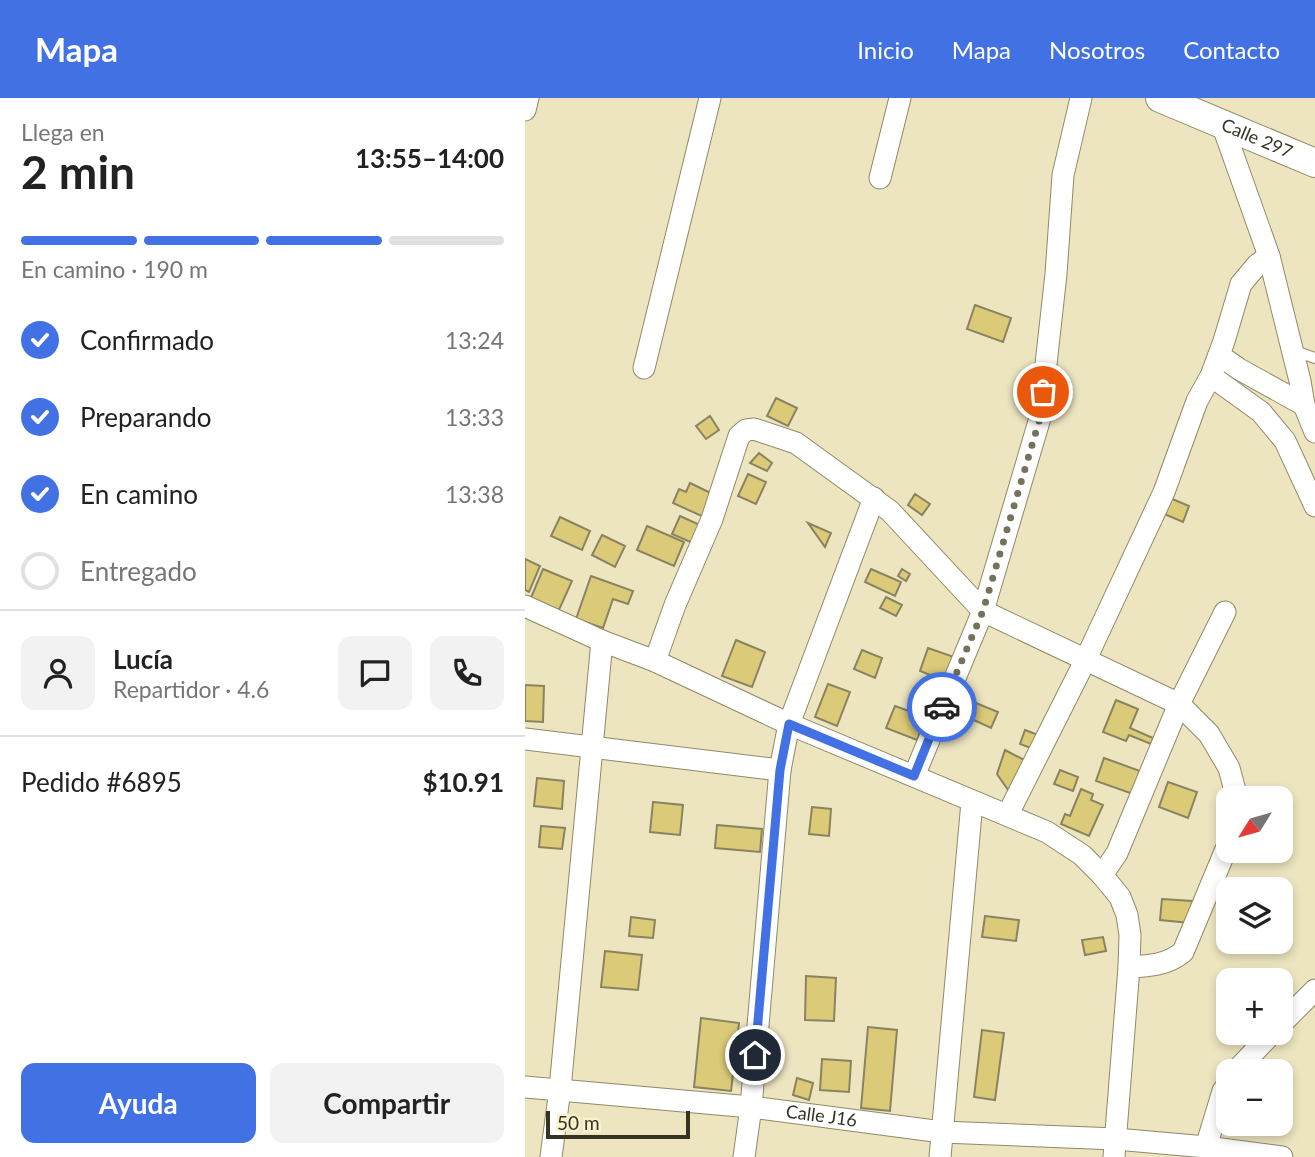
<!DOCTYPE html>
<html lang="es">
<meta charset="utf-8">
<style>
:root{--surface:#fff;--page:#f2f2f2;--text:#222;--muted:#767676;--line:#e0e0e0;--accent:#4171e2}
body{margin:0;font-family:Lato,sans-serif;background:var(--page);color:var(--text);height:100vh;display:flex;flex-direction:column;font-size:26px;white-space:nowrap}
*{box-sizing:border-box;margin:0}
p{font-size:23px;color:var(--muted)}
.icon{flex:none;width:38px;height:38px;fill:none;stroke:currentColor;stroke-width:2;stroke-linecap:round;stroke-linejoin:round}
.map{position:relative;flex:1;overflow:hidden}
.panel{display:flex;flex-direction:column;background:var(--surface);width:525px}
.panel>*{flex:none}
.needle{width:46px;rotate:233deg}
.tools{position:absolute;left:691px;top:688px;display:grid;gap:14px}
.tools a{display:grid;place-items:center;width:77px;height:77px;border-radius:14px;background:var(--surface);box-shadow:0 4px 10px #0003;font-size:35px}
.scale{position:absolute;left:21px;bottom:18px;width:144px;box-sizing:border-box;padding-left:7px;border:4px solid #363324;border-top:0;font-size:19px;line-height:24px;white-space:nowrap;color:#363324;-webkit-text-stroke:5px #f9f2cd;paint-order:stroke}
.pin{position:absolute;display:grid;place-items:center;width:60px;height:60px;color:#fff;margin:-30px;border:4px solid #fff;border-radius:50%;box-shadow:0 2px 7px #0007}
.courier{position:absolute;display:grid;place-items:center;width:70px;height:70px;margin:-35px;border:5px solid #4171e2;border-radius:50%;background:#fff;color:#222;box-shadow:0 2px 9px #0007}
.overview em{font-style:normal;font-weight:700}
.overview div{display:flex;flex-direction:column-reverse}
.overview{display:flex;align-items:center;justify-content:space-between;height:119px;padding:0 21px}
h1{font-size:46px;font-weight:700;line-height:52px}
.bar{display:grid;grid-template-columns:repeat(4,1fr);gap:10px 7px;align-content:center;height:84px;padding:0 21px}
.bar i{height:9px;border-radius:5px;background:var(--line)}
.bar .active{background:var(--accent)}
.bar p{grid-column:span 4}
.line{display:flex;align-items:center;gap:18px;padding:0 21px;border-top:2px solid var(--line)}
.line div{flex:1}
.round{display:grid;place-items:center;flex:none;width:74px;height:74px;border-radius:14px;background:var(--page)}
ol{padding:0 21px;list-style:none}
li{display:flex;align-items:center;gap:21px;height:77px}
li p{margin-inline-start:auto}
li .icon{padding:7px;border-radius:50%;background:var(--accent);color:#fff;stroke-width:4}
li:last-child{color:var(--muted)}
li i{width:38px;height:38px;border:4px solid var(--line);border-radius:50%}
.button{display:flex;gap:14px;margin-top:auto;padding:14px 21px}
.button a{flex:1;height:80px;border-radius:14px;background:var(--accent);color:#fff;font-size:28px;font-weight:700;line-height:80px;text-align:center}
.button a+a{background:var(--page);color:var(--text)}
header{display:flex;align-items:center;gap:42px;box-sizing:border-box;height:98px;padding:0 35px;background:var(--accent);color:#fff}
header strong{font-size:33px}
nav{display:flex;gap:38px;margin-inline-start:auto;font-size:24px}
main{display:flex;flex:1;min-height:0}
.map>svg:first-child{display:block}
</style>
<header>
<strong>Mapa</strong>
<nav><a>Inicio</a><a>Mapa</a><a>Nosotros</a><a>Contacto</a></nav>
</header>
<main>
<section class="panel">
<div class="overview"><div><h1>2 min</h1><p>Llega en</p></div><em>13:55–14:00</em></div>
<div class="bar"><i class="active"></i><i class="active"></i><i class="active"></i><i></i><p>En camino · 190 m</p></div>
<ol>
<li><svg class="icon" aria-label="check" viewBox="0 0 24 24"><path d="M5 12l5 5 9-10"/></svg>Confirmado<p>13:24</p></li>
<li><svg class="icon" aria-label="check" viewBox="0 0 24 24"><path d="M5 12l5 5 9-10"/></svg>Preparando<p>13:33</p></li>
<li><svg class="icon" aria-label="check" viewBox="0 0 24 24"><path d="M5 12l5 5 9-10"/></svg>En camino<p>13:38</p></li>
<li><i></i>Entregado</li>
</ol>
<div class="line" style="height:126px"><a class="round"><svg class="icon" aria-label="person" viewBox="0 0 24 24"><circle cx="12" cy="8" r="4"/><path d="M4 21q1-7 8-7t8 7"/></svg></a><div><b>Lucía</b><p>Repartidor · 4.6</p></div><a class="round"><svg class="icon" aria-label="chat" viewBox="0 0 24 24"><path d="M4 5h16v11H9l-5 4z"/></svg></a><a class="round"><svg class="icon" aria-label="phone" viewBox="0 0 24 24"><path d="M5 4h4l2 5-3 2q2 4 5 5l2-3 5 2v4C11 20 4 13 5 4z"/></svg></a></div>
<div class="line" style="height:91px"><div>Pedido #6895</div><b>$10.91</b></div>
<div class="button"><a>Ayuda</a><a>Compartir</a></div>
</section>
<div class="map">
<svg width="790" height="1059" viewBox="0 0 790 1059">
<rect width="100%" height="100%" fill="#ece5c0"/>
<path fill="#dbcb79" stroke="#8a8361" stroke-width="2" d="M450,207L486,220L478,244L442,231Z
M251,300L272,310L263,328L242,318Z
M185,318L194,332L181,341L171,328Z
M234,355L247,365L242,373L225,365Z
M223,376L241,384L231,406L213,398Z
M165,385L192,398L181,420L148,405L154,391L161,394Z
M390,396L405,406L397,417L383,407Z
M645,400L664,408L658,424L639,416Z
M155,418L177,428L170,446L147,436Z
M35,419L65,433L57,452L26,438Z
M283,425L306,435L300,449Z
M122,428L159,444L149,468L112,452Z
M77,437L100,448L90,469L67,457Z
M0,461L15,468L4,494L0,492Z
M18,471L47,483L33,514L5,502Z
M346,471L376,484L370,498L340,484Z
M377,471L385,476L381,483L373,478Z
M66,478L108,493L103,506L88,501L78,530L51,521Z
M361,499L377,507L371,518L355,510Z
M211,542L240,554L227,589L197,578Z
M403,550L429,559L420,583L395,573Z
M337,552L357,560L350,580L329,571Z
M303,586L325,594L312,628L290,619Z
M0,587L19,588L18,624L0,623Z
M591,602L613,611L605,630L628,640L626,646L604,637L601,643L578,634Z
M446,603L473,614L466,630L440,618Z
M370,608L401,619L392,642L361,630Z
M500,632L516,638L511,652L495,646Z
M480,652L503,664L488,699L472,676Z
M579,660L615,673L608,696L571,683Z
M535,672L553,679L548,693L529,686Z
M12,680L39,683L37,711L9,708Z
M643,684L672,694L663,720L634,709Z
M556,691L568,696L566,702L578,707L564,738L536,726L540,716L545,718Z
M128,704L158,707L155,737L125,734Z
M287,709L306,711L304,738L284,736Z
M192,727L237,731L235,754L190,750Z
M16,728L40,730L37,751L14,749Z
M637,801L667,803L665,825L635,822Z
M460,818L494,822L491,843L457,839Z
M106,819L130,822L128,840L104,838Z
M578,839L581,853L560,857L557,842Z
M80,853L117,857L113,892L76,889Z
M281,878L311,880L309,923L280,922Z
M176,920L214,925L206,993L169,989Z
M343,929L372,932L365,1013L336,1010Z
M457,932L479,935L470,1002L449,999Z
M297,961L326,963L324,994L295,992Z
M272,980L288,985L284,1002L268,997Z"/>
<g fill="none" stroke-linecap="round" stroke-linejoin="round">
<g stroke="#8f8966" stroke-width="12">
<path id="service" d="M767,252L790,260"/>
</g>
<g stroke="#8f8966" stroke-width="23">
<g id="minor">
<path d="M0,12L3,0"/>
<path d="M697,26L744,158L775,283L779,307L790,334"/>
<path d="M355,80L375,0"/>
<path d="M694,257L714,271L779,307"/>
<path d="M119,270L185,0"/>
<path d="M686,278L736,314L760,343L790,408"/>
<path d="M0,508L77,543L130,563L264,626L522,734L557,757L577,777L595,799L602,817L605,837L604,869L589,1059"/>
<path d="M130,563L150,507L187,421L214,338L221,332L229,331L271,345L365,413L458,513L654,606L684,636L704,670L712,700"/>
<path d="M0,641L255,672"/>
<path d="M389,678L458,513L515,320L531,176L538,77L556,0"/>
<path d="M483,716L560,563L639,394L672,303L686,278L699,243L716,186L732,167L744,158"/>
<path d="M577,777L592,755L654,606L700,514"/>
<path d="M604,869C625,868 642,867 658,854L704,744"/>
<path d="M756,926L790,892"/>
<path d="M711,973L748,934"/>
<path id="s1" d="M0,989L226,1009L417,1034L591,1041L681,1049L757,1059"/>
<path d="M681,1049L698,993L704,985"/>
<path d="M26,1059L35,991L77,543"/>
<path d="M219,1059L226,1009L255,672L264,626L349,400"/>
<path d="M415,1059L447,704"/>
</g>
</g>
<g stroke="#8f8966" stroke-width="30">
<g id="tertiary">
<path id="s2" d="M635,0L790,65"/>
</g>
</g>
<use href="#service" stroke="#fff" stroke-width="10"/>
<use href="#minor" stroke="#fff" stroke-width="21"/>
<use href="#tertiary" stroke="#fff" stroke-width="28"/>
</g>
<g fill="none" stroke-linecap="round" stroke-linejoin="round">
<path stroke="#76715b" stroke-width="7" stroke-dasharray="0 12.6" d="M417,609L458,513L515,320L518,294"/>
<path stroke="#4171e2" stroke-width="9" d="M230,957L255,672L264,626L389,678L417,609"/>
</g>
<g text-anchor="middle" stroke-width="7" stroke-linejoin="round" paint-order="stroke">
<g font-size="18" fill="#363324" stroke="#f9f2cd">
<text dy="6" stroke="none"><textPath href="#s2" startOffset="105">Calle 297</textPath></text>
<text dy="6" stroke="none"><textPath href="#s1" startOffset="298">Calle J16</textPath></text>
</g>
</g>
</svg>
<div class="tools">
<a><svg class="needle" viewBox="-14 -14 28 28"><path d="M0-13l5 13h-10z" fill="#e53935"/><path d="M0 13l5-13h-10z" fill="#767676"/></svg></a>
<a><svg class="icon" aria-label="layers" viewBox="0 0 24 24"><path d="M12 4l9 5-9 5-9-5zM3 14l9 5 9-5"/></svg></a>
<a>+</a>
<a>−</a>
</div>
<div class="scale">50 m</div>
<div class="pin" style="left:518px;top:294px;background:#ea580c"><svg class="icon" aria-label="bag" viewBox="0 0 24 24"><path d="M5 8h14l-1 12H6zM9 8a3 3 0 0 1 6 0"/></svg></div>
<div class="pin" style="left:230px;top:957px;background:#1f2937"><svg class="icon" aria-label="home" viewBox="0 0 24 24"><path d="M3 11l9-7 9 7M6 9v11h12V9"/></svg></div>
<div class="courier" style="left:417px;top:609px"><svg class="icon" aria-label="car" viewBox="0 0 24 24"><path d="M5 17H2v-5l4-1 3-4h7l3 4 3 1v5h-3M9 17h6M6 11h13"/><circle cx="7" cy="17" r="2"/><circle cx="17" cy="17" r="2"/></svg></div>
</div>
</main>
